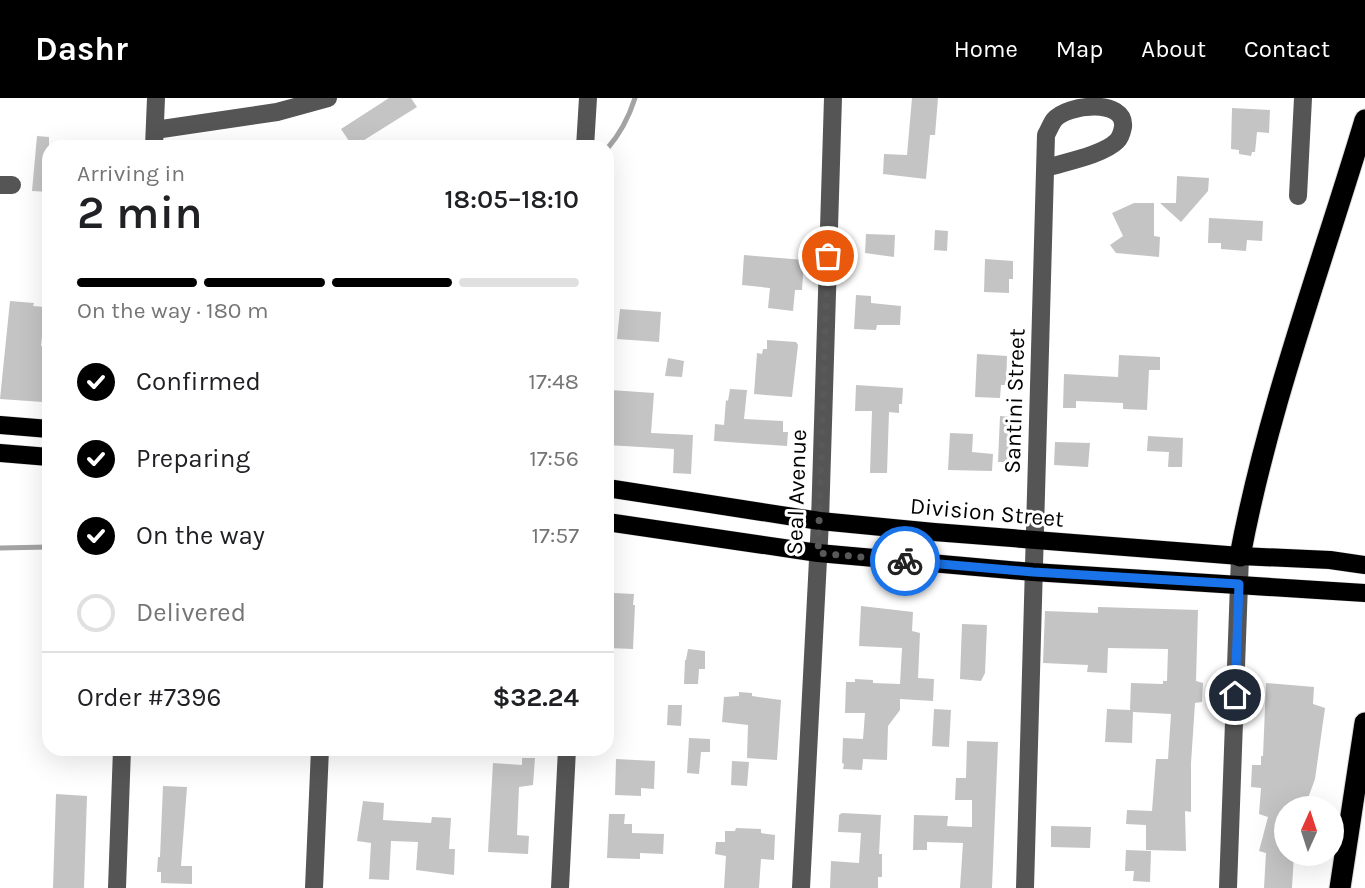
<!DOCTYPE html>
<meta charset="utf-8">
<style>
:root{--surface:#fff;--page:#f6f6f6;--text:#202124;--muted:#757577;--line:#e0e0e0;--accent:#000}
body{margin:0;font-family:Karla,sans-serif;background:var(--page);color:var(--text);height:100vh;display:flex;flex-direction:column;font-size:26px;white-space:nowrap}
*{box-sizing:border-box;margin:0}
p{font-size:23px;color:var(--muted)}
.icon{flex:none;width:38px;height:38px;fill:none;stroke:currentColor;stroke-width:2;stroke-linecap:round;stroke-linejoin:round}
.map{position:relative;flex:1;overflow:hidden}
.panel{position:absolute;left:42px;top:42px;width:572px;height:616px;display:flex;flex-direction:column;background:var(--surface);border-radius:21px;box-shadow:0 7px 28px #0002}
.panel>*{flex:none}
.needle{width:46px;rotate:3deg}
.controls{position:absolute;left:1274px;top:698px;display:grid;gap:14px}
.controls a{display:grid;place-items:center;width:70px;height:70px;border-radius:50%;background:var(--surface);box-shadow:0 7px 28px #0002;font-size:35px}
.pin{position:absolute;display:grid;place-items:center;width:60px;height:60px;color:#fff;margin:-30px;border:4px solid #fff;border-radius:50%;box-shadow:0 2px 7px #0007}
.courier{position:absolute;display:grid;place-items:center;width:70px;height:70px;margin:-35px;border:5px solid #1a73e8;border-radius:50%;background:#fff;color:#222;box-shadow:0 2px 9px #0007}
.summary em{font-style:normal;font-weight:600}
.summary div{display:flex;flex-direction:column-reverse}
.summary{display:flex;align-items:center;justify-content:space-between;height:119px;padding:0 35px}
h1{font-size:46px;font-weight:600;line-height:52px}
.bar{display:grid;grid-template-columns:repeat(4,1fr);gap:10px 7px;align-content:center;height:84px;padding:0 35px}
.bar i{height:9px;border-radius:5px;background:var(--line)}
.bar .selected{background:var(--accent)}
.bar p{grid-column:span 4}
.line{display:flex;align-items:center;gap:18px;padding:0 35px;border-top:2px solid var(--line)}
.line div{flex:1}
ol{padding:0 35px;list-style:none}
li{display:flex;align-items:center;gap:21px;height:77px}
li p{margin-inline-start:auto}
li .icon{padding:7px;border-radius:50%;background:var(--accent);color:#fff;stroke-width:4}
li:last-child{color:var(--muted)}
li i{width:38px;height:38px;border:4px solid var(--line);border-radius:50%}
header{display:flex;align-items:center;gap:42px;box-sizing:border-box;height:98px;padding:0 35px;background:var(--accent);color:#fff}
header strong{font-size:33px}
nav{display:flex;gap:38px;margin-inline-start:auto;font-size:24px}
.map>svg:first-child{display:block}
</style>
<header>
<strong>Dashr</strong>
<nav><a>Home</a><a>Map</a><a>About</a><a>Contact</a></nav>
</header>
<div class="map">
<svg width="1365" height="790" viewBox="0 0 1365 790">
<rect width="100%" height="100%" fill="#fff"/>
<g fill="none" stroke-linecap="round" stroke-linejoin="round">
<path stroke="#a3a3a3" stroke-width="5" d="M607,51C620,36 629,19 635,0
M0,450L49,449"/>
</g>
<path fill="#c4c4c4" d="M389,0H411L417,9L353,49L341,31Z
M912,0H938L935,37H930L926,81L883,76L884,56L907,57Z
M1232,10L1270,12L1269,35L1257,34L1255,54H1252L1251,58L1239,56V52L1231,51Z
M37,38L49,39V94L32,93Z
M1177,78L1209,80L1208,93L1181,124L1160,105H1176Z
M1134,105H1154V138L1160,139L1159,159L1116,155L1110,147L1123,138L1112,115Z
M1209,120L1263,123L1262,143L1247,142L1246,153L1221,151V145H1208Z
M935,132L948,133L947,153L934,152Z
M866,136L895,137L894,159L865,155Z
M744,157L804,162L802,192H795L793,213L768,210L770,190L742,187Z
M985,161L1013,163V181H1009V195L984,194Z
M856,197L871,198V205L901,208L900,227H877L876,232L854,231Z
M10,203L34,205L33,208L45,209L41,248L48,249L43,304L0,301Z
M620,211L661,214L659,244L617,241Z
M767,242L796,244L798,247L792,299L754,296L757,255L762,256L763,251H767Z
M977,256L1007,258L1006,287H1001L1000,300L975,299Z
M1119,257L1160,259V272H1149L1147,312L1123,311V305L1076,303V310H1063L1064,276L1118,279Z
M668,260L684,263L682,279L665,278Z
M856,287L903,290L902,306H899V315L889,314L887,375H870L872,313H855Z
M730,291L747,292L744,321L783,323V334H788L787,348L714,343L715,326L724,327L726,302L728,303Z
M610,292L654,295L651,335L693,337L691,376L673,375L674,351L607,347Z
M1000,318L1012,319L1011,334H1019L1017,364H998Z
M950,335L973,336L972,354L993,356L992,373L948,372Z
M1148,338L1183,340L1182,369H1168L1169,354L1147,353Z
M1055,344L1090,345L1088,369L1054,367Z
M613,495L634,496L633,507H635L633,551L608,550L610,505H612Z
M861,508L913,514L912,533L920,535L918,580L934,581L933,603L900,601V612L888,628L887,662L863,661L862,672L843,671L844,666L842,665L843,640L863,641L865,615H845L846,584H855V581L873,582V585L900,586L902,550L859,548Z
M1098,509L1198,512L1196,583L1203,585L1202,604L1195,605L1191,665V714L1185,713L1186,753L1146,752V727L1126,726L1127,712L1152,713L1156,661H1168L1171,616L1133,614L1132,645L1105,644L1107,611L1130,612L1131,585L1163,586V583H1167L1168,551L1108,550L1107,575L1087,574L1088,567L1043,565L1045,513L1098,515Z
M962,526L987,527L985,575L981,583L960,581Z
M688,551L705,553V571H699L698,586H684L685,562H686Z
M1266,585L1314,589L1313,606L1325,610L1315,681L1307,703L1302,701L1301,710H1286V756H1294L1292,790H1264L1266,755L1259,753L1268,719L1259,716L1261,690L1251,689L1252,667H1261V658H1263Z
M739,594L752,595V598L781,602L777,662L747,660L748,627L722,624L724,599L739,598Z
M668,607H682L681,628L667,627Z
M934,611L951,612L949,649L932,648Z
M689,640L710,641V654H701L699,676L687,675Z
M967,643L998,644L992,790H960L963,745L927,744V752H913L914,717L948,718L947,728L972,729V702H955L956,680H966Z
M522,660H535L533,687L519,689L517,737L529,738L528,756L488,754L493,665L522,667Z
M616,661L655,663L654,691L641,690V698L615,697Z
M732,663L749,664L747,688L731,687Z
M163,688L187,689L181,768H192V786L161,785V774H157L158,759H160Z
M56,696L87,698L84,790H53Z
M363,703L384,705L383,722L431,725L432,719L451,720L449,751H455L454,777L416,772L418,744L391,743L389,782L369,781L371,745L357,743Z
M842,715L881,717L879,756H882V779H878V790H830L831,763L859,765L861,735L838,734L839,717Z
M609,716H625L624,726H632V735L664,736L663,756L640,755V761L607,760Z
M1051,728L1091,729L1090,750L1051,749Z
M736,730L761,731V735L775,737L774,762L761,761L759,790H724L726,758L715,756L716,744H725V733H735Z
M1126,752L1151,753L1150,784L1133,783L1134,773H1125Z"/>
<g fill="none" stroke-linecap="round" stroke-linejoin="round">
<g stroke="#dbdbdb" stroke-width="19">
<path id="major" d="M0,327L49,331
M0,355L49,359
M607,390L820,423L934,434L1240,458L1330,462L1365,467
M607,424L818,455L1033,474L1365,495"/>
</g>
<g stroke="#dbdbdb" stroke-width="23">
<path id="highway" d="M1240,458C1268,309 1322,166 1365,22
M1340,790L1365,625"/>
</g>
<path stroke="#555" stroke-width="18" d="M155,32L277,14L328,0
M154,49L156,0
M585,49L588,0
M0,87H12
M1298,98L1303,0
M117,790L122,651
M314,790L320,651
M560,790L567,651
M801,790L820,423L833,0
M1025,790L1046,37C1049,32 1051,26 1054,22C1067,6 1126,0 1123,29C1122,34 1120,40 1117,43C1103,57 1065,64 1046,70
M1228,790L1240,458"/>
<use href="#major" stroke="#000" stroke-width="18"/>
<use href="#highway" stroke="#000" stroke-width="21"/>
</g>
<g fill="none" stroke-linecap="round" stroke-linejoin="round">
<path stroke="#595959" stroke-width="7" stroke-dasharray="0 12.6" d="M828,158L818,455L905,463"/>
<path stroke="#1a73e8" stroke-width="9" d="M905,463L1033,474L1239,486L1235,597"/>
</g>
<g text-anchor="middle" stroke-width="6" stroke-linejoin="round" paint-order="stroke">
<g font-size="23" fill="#000" stroke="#fff">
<text transform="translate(1014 303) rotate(-88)" y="8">Santini Street</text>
<text transform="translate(796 394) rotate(-88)" y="8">Seal Avenue</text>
<text transform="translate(987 414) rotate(5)" y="8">Division Street</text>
</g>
</g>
</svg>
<div class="controls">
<a><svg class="needle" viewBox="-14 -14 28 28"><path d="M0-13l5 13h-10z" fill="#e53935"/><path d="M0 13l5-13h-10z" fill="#757577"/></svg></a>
</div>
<div class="pin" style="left:828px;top:158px;background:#ea580c"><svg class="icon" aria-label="bag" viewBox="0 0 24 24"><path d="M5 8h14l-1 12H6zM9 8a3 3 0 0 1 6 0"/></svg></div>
<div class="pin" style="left:1235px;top:597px;background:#1f2937"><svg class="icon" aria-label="home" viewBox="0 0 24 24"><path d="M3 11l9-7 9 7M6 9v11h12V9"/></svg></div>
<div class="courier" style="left:905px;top:463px"><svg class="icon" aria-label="bike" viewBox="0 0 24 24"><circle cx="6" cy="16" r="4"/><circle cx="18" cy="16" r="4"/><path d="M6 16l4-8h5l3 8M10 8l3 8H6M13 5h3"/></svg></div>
<section class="panel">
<div class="summary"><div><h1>2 min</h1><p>Arriving in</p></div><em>18:05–18:10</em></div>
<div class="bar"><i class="selected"></i><i class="selected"></i><i class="selected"></i><i></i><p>On the way · 180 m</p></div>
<ol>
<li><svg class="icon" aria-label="check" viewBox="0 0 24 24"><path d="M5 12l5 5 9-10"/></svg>Confirmed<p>17:48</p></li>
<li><svg class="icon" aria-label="check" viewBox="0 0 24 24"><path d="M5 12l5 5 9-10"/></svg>Preparing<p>17:56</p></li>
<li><svg class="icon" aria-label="check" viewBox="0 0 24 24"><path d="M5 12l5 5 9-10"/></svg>On the way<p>17:57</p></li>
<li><i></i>Delivered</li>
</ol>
<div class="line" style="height:91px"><div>Order #7396</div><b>$32.24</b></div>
</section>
</div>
